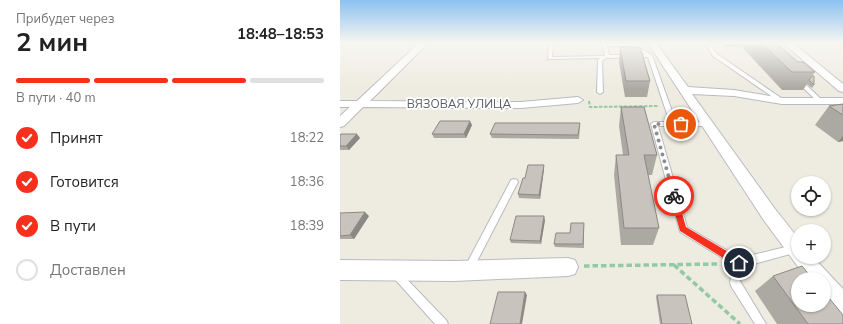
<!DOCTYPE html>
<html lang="ru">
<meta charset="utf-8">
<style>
:root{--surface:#fff;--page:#f6f6f6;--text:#222;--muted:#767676;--line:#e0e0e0;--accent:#f7301d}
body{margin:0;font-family:"Nunito Sans",sans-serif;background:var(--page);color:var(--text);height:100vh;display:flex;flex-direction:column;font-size:15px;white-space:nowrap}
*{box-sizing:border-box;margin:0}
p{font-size:13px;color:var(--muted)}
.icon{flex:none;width:22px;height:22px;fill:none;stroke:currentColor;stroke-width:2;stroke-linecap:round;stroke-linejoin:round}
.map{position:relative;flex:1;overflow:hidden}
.sheet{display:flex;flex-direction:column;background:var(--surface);width:340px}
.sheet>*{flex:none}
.buttons{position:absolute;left:451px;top:176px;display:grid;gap:8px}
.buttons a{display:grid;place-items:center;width:40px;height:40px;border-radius:50%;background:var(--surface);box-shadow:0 1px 3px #0004;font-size:20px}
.pin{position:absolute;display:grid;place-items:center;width:34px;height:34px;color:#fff;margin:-17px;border:2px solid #fff;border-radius:50%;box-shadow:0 1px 4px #0007}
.courier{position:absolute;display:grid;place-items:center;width:40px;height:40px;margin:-20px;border:3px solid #f7301d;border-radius:50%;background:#fff;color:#222;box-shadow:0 1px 5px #0007}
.head em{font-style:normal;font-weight:700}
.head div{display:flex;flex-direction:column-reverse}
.head{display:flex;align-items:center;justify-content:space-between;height:68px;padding:0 16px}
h1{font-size:26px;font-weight:700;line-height:30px}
.bar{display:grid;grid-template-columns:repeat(4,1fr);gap:6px 4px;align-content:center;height:48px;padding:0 16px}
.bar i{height:5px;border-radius:3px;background:var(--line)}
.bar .selected{background:var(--accent)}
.bar p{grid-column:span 4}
ol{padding:0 16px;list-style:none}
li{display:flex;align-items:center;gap:12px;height:44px}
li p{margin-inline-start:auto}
li .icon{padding:4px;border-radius:50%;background:var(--accent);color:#fff;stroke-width:4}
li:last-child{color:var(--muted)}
li i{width:22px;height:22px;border:2px solid var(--line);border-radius:50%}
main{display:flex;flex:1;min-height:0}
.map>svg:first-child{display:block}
</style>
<main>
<section class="sheet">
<div class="head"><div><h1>2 мин</h1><p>Прибудет через</p></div><em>18:48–18:53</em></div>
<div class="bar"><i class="selected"></i><i class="selected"></i><i class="selected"></i><i></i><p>В пути · 40 m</p></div>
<ol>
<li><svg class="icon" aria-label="check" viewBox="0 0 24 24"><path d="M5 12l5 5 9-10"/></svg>Принят<p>18:22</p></li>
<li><svg class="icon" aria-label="check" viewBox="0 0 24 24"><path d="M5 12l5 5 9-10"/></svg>Готовится<p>18:36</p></li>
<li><svg class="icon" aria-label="check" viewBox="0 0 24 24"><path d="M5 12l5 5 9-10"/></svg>В пути<p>18:39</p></li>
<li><i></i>Доставлен</li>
</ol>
</section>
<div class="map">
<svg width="503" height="324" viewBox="0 0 503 324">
<rect width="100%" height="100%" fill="#eeebe0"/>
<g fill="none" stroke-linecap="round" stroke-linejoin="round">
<g stroke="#b8bbc1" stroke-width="2">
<path id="service" d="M209,43H213L212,57L265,56L262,43L293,44L312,55L333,114L330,116L327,114L308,57L266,58L262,61L263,92L260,94L257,92L258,60L260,58L208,59ZM267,46H292L305,55H269Z
M365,43H369L377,54L444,100V102H440L373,56Z
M457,80H461L483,101V103H479L457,82Z
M314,122H367L370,124L367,126H318L347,227L400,258L454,245L457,246V252L454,253L403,267L400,281L426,324H415L391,286L390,282L394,265L340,232L311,124Z
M174,179L177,180L178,182L132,271L129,273L126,271L124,268L126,265L171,180Z
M56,269L59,271L106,320L108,324H95L53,277L51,274L53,271Z"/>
</g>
<g stroke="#b8bbc1" stroke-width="2">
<path id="minor" d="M79,43H88L30,101L181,102L238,97L243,100L238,103L181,108L23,107L4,126L0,127V116L10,107H0V101H17Z
M308,43H316L348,87L394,90L442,98H503V104H442L394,96L352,94L435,209L458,238V257H473L503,289V316L496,312L484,299V279H467L423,219Z
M443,43H453L503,84V92L499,91Z
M228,258L235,260L238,267L235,274L228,276L114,281L0,280V260L114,261Z"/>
</g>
<path stroke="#93c9a3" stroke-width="2" stroke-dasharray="3.5 1.5" stroke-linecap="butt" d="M249,101L250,107L319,106"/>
<path stroke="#93c9a3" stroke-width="3.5" stroke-dasharray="5.5 3" stroke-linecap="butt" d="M334,265L400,324
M244,266L378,264"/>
<use href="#service" fill="#fff" fill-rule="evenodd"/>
<use href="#minor" fill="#fff" fill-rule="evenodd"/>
</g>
<path fill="#aca9a3" d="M382,43H436L458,62L475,72L472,76L474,85L472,88L467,84L463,90H442L401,46L400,47H385Z
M280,47L310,81L307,97H285L279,62Z
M503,104V141L498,142L475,125L489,106Z
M281,107L317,155L312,175H308L319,228L313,245H281L274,175L276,155H283L279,126Z
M132,125L126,138H94L92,134Z
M240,127L239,139L152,138L150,134Z
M0,135L20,138L9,150H0Z
M204,169L200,199L179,198L178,194L185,178Z
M0,213L29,216L14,239H0Z
M205,220L201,244L171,243L170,240Z
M244,223V248L215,247L214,244Z
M433,276L503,324H437L415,291Z
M317,295L352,324H320L316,297Z"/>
<path fill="#8c8984" d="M130,121L132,125L126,138L124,134Z
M17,134L20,138L9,150L6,146Z
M503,136V141L498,142Z
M204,165V169L200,199L199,195Z
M25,212L29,216L14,239L10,235Z
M204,216L205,220L201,244L200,241Z
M185,292L187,295L182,324H180Z"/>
<path fill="#c8c4bd" stroke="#8c8984" d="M421,43H436L458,62H463L475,72H452Z
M280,47H300L310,81H286Z
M472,76H474V85L469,80Z
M503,104V115L489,106Z
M281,107H304L317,155H304L319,228H284L276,155H289Z
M100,121H130L124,134H92Z
M155,123H240L238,135L150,134Z
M1,134H17L6,146H0V135Z
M188,165H204L199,195L178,194L183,178H185Z
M25,212L10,235L0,236V213Z
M176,216H204L200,241L170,240Z
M231,223H244L243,244H214L216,233H230Z
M462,266L473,279H458V305H484V292L503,315V324H468L433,276Z
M158,292H185L180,324H150Z
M317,295H345L352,324H322Z"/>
<linearGradient id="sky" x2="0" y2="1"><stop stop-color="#8bc1f1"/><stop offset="0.48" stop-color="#f7f6f1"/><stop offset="1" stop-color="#f7f6f1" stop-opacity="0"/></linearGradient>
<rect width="503" height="89" fill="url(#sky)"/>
<path fill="#f7301d" d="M334,193L337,196L346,227L402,260L403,263L402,266L399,268L396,266L340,231L330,196Z"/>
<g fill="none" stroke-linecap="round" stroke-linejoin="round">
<path stroke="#8d8f8f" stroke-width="4" stroke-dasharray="0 7.2" d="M334,196L314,124H341"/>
</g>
<g text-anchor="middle" stroke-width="3.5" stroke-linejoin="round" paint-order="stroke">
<g font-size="12" fill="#595d63" stroke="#fff">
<text x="119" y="108">ВЯЗОВАЯ УЛИЦА</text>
</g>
</g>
</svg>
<div class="buttons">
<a><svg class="icon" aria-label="locate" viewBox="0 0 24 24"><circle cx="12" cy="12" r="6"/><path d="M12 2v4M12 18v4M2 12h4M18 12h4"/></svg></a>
<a>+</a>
<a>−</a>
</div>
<div class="pin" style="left:341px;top:124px;background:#ea580c"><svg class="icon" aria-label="bag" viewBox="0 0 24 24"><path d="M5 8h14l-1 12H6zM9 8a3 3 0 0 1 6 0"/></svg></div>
<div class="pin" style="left:399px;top:263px;background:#1f2937"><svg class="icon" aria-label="home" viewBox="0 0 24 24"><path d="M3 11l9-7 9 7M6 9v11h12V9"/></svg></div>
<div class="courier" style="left:334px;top:196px"><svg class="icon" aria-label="bike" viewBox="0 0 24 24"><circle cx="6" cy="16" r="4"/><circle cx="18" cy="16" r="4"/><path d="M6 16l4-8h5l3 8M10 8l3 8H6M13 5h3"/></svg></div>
</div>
</main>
